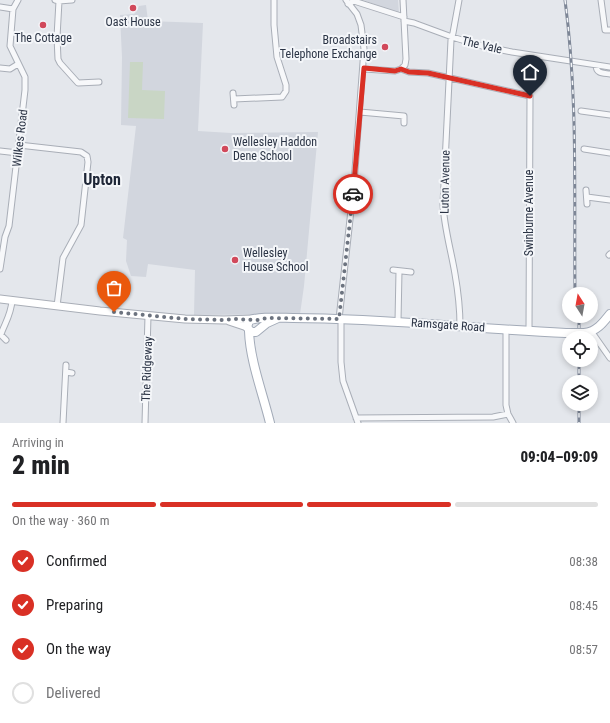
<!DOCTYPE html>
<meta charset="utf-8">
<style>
:root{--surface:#fff;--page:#f2f2f2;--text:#202124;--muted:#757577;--line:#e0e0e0;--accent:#d93025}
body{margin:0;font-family:"Roboto Condensed",sans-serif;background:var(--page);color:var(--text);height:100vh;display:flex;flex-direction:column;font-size:15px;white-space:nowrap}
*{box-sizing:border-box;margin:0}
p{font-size:13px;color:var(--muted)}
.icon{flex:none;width:22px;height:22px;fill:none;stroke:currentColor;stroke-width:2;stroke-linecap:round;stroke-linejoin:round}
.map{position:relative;height:423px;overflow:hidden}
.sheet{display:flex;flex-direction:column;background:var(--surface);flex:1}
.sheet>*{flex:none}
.needle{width:26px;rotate:349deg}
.buttons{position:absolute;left:562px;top:287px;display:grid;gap:8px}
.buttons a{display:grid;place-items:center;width:36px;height:36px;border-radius:50%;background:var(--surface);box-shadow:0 2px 6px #0003;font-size:20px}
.pin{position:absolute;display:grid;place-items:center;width:34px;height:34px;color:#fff;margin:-41px -17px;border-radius:50% 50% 50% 0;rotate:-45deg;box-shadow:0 0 4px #0007}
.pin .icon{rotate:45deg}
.courier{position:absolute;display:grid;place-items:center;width:40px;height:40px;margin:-20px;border:3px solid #d93025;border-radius:50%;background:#fff;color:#222;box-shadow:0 1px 5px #0007}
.overview em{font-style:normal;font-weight:800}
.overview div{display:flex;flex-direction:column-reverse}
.overview{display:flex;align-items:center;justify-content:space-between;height:68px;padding:0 12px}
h1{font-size:26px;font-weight:800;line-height:30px}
.bar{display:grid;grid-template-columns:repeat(4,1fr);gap:6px 4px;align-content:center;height:48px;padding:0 12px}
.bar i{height:5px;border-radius:3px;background:var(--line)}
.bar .on{background:var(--accent)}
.bar p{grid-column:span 4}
ol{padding:0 12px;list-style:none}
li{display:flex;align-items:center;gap:12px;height:44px}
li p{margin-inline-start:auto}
li .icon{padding:4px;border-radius:50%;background:var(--accent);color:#fff;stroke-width:4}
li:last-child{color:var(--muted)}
li i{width:22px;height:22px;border:2px solid var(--line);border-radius:50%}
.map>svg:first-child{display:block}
</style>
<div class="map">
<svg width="610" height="423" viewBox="0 0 610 423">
<rect width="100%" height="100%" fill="#e4e7ec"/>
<path fill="#d2d6de" d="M363,0H398L399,13Z
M146,5L148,21L203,23L198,131L231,133L318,132L304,286L300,314L194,315L195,270L148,264L146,277L131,276L126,261L127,240L123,238L136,126L121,125L122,57L120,15L134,14L137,11L139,6Z"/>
<path fill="#c9d6c5" d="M130,62H143L142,90L165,91L164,119L128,118Z"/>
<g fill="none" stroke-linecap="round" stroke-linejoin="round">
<g stroke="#a9aeb7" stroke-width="7">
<path id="street" d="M55,0L59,1L72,0
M459,0L453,33L451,40L443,204C444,227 451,250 455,274C458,291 460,308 460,326
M601,0L605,30H610
M59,1L57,37L58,59L60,63L78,83L99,82
M348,4L354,1L404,17
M0,7L13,9
M404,21L414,23L452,37L482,46L512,52L610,67
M596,65C596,74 603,73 610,74
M0,68L10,69L18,64
M364,69L395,71L401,69L409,72L428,73L530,96L529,330
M401,69L405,65L406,59L403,0
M233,93L234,105
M234,99L282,97L286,91V85L277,57L274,25V0
M581,111L610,115
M360,112L404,116V123
M19,145L81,152L87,156L88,162L81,225L63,258L57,306
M584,149L610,153
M0,151L18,153
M586,190L587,204
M587,197L610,200
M609,255L610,254
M0,269L5,237L9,226L25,90V77L10,46L13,9L18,0
M393,270L411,272
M339,319L354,183L364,49L361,25L357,14L346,0
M398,321L399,271
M341,324V362L343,381L358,423
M506,329V405L508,414L513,423
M591,331L610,358
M0,334L6,340
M1,334C6,321 11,314 12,301
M66,372L72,373
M356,418L493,417L508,414
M63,423L66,365
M145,423L148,316"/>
</g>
<g stroke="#a9aeb7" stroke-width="9">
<path id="secondary" d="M0,299L100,311L185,319L224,320L253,319
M229,321L247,327"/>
</g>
<g stroke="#a3abb8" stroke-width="10">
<path id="primary" d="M278,318L267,323L256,332H251L247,327L249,321C256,316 283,318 293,318C384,318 475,329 566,333
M249,331C250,361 263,394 270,423
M584,333C596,332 603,323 610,314"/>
</g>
<use href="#street" stroke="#f7f8fa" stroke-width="5"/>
<use href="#secondary" stroke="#fff" stroke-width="7"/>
<use href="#primary" stroke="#fff" stroke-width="8"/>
<g stroke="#7d8696" stroke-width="3">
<path id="rail" d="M565,0C578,97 574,196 575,294
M579,316V338
M579,360V382
M579,404V423"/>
</g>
<use href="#rail" stroke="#f4f6f9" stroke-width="1.5" stroke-dasharray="4.5" stroke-linecap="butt"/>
<g stroke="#a3abb8" stroke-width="10" stroke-linecap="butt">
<path id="primary-bridge" d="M566,333H584"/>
</g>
<use href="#primary-bridge" stroke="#fff" stroke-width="8"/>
</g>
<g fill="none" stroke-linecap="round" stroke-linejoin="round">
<path stroke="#6c737f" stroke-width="4" stroke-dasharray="0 7.2" d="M114,312L185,319L224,320L234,319L257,320L267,318L339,319L353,194"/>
<path stroke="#d93025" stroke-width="5" d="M353,194L364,68L395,71L401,69L409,72L428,73L530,96"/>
</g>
<g fill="#d1495b" stroke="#f4f6f9" stroke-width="1.5">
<circle cx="133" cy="8" r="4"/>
<circle cx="43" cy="25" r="4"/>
<circle cx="385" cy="47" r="4"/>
<circle cx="225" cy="149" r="4"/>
<circle cx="235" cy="260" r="4"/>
</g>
<g text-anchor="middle" stroke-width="4" stroke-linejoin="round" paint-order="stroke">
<g font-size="12" fill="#2b3445" stroke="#f4f6f9">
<text x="133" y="26">Oast House</text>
<text x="43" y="42">The Cottage</text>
<text x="377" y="44" text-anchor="end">Broadstairs<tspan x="377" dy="14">Telephone Exchange</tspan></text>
<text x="233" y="146" text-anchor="start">Wellesley Haddon<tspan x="233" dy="14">Dene School</tspan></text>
<text x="243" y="257" text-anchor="start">Wellesley<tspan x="243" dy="14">House School</tspan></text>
</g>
<g font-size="12" fill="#2b3445" stroke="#f4f6f9">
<text transform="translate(482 45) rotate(13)" y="4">The Vale</text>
<text transform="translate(20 138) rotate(-83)" y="4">Wilkes Road</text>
<text transform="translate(445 182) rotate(-89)" y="4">Luton Avenue</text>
<text transform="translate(529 213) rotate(-90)" y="4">Swinburne Avenue</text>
<text transform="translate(448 325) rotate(4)" y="4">Ramsgate Road</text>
<text transform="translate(147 369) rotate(-88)" y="4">The Ridgeway</text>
</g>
<g font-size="16" font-weight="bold" fill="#1d2536" stroke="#f4f6f9">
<text x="102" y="185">Upton</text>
</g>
</g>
</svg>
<div class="buttons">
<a><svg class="needle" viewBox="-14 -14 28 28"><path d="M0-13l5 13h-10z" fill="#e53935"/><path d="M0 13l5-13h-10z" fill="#757577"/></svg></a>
<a><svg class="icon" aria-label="locate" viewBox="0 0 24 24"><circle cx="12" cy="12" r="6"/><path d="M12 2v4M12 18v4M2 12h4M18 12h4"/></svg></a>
<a><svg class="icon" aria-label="layers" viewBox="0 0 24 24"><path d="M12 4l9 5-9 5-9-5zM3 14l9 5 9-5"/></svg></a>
</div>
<div class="pin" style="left:114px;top:312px;background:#ea580c"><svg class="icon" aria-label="bag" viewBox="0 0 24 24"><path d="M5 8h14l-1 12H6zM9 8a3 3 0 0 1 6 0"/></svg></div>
<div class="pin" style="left:530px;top:96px;background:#1f2937"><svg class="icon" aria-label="home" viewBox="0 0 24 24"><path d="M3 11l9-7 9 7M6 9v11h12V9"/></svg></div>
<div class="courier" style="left:353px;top:194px"><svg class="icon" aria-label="car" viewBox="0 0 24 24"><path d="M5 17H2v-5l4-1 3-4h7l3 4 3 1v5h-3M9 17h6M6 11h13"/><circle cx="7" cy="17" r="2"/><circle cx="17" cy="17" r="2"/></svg></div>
</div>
<section class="sheet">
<div class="overview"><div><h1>2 min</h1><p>Arriving in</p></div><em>09:04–09:09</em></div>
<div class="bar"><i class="on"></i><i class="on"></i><i class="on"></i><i></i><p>On the way · 360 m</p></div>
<ol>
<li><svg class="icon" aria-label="check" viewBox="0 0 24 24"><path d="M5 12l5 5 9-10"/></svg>Confirmed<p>08:38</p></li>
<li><svg class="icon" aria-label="check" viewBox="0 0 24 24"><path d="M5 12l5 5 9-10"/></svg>Preparing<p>08:45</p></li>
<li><svg class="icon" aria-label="check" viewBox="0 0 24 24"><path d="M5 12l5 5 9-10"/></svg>On the way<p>08:57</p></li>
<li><i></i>Delivered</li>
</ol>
</section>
